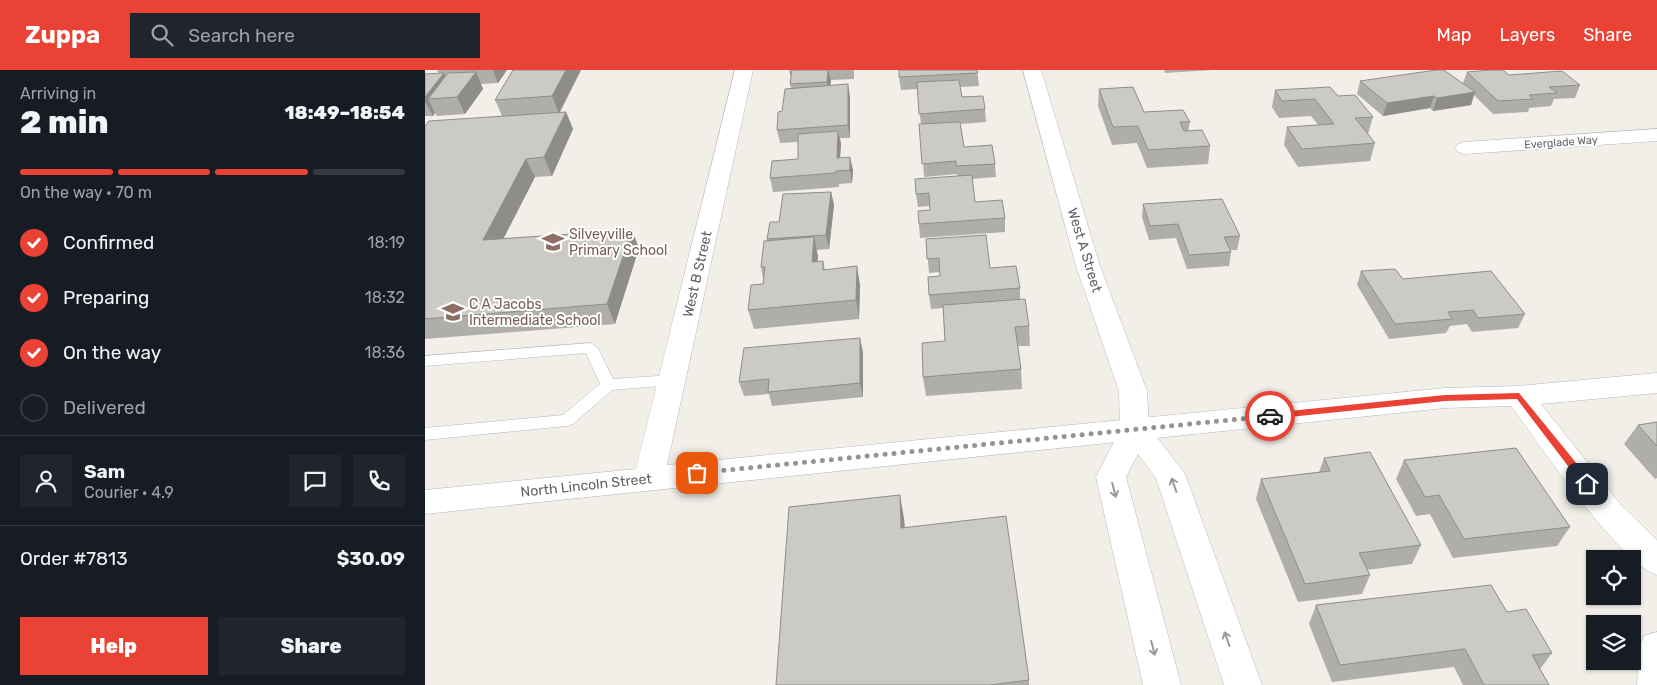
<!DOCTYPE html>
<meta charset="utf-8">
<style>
:root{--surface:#171b24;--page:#20242c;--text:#f1f3f6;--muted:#9ea1a6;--line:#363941;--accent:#ea4335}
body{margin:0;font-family:Rubik,sans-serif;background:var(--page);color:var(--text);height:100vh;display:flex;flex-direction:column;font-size:19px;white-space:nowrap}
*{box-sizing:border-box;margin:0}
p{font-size:16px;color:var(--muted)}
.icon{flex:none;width:28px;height:28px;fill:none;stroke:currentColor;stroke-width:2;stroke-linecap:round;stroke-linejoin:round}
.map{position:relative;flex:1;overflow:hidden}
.drawer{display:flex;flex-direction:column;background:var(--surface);width:425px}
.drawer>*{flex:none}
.fabs{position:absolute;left:1161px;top:480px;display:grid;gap:10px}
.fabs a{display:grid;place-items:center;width:55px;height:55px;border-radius:0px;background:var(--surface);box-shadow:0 1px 4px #0004;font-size:25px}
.pin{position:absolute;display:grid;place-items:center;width:42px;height:42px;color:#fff;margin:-21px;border-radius:10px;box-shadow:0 2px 8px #0006}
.courier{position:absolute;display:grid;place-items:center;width:50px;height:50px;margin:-25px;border:4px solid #ea4335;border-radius:50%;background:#fff;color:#222;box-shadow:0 1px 6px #0007}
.summary em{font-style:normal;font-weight:800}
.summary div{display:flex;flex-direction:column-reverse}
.summary{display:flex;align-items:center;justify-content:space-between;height:85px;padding:0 20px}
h1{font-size:32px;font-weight:800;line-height:38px}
.bar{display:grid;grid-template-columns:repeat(4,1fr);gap:8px 5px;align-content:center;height:60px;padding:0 20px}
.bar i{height:6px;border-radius:4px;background:var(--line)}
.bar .current{background:var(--accent)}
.bar p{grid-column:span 4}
.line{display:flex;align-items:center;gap:12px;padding:0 20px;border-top:1px solid var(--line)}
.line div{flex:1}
.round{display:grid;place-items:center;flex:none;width:52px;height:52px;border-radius:0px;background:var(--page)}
ol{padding:0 20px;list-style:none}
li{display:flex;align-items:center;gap:15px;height:55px}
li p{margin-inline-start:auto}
li .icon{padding:5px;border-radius:50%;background:var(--accent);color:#fff;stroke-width:4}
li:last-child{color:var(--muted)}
li i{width:28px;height:28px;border:2px solid var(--line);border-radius:50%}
.action{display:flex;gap:10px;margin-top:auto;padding:10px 20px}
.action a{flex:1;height:58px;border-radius:0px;background:var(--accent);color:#fff;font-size:20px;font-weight:800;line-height:58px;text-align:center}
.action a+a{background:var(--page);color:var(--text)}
header{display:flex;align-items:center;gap:30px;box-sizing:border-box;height:70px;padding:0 25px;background:var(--accent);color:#fff}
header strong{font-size:24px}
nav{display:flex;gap:28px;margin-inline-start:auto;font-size:18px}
.search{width:350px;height:45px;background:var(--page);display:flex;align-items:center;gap:12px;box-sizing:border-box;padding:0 18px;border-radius:0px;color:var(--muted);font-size:19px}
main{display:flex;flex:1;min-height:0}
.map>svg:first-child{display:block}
</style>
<header>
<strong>Zuppa</strong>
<div class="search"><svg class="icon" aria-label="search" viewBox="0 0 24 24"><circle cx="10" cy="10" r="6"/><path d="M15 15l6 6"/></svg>Search here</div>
<nav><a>Map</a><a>Layers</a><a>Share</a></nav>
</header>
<main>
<section class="drawer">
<div class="summary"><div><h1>2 min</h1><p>Arriving in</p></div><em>18:49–18:54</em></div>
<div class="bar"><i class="current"></i><i class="current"></i><i class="current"></i><i></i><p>On the way · 70 m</p></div>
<ol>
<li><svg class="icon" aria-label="check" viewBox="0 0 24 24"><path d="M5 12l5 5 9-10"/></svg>Confirmed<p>18:19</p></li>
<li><svg class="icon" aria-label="check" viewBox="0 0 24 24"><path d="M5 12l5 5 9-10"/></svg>Preparing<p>18:32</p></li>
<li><svg class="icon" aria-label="check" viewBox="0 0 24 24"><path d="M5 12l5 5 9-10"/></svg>On the way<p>18:36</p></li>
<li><i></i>Delivered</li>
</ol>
<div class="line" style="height:90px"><a class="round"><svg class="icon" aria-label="person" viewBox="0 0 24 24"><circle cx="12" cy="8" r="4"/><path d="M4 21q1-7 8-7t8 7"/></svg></a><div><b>Sam</b><p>Courier · 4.9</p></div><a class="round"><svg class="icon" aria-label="chat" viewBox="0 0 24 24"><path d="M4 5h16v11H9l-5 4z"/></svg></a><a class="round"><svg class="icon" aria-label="phone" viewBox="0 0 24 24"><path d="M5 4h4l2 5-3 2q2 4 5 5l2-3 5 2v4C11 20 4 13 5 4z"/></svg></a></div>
<div class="line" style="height:65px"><div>Order #7813</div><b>$30.09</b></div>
<div class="action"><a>Help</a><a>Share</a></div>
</section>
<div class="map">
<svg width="1232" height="615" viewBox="0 0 1232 615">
<rect width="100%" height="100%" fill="#f1efe8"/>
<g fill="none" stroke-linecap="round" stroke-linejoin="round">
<g stroke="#b5b8bc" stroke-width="1">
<path id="lane" d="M166,273L173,278L188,309L248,305L253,306L256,310L253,314L248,315L187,320L148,354L142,356L0,370V358L138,345L175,314L161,283L0,296V286Z"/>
</g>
<g stroke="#b5b8bc" stroke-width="1">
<path id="street" d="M310,0H328L242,395L1020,318L1094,316L1232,303V323L1116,334L1196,435L1232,470V505C1192,491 1115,374 1086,336L1020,338L0,444V420L211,399Z
M1232,59V71L1040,84L1033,82L1030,78L1033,74L1040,72Z
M1232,562V615H1212L1214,578L1219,566Z"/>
</g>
<g stroke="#b6babf" stroke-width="1">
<path id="secondary" d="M598,0H616L675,196L722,321L724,357L760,404L837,615H799L731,408L713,384L701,407L756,615H718L671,407L695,360L694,321L651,196Z"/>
</g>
<use href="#lane" fill="#fff" fill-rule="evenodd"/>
<use href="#street" fill="#fff" fill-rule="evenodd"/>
<use href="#secondary" fill="#fff" fill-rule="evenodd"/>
</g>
<path fill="#afaea9" d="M12,0H82L73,13L56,14L58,19L40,44L12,46L10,43L8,46H0V4H14Z
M156,0L134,42H141L148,59L127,106L110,107L78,169L214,178L190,254L0,269V56L77,46L70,30Z
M364,0H429V9L406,10L405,16L425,27V68H415L416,74L415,88L428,100L427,113L414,114V117L348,122L345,108L373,89V72L355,73L352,60L357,41L366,18L365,14L366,5H365Z
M552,0L554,16L535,17L537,27L560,39L561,52L535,54L539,77L570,94L571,107L547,109L550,132L580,148V162L495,168L494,154L505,140L504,136L493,137L491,124L532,106V104L499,107L496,54L492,19L476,20L474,7Z
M739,0H788L740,3Z
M1042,2L1084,5L1155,15L1150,28L1129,29L1126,36L1104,38L1103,42L1068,44L1049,25L1046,35L1008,41L1005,38L958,46L932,24L935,11L1038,13Z
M674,19L719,42L765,52L763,61L785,76L783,94L722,98L712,73L687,75L673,36Z
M850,20L913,26L948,47L943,64L950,73L945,91L873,97L859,75L862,57L893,55L886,46L854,48L847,37Z
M406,122L409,135L404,179L391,180L393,186L392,192L398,191L400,200L435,215L434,249L329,259L323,240L338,214V208L336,197L342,171V169L354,152Z
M718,134L815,166L812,180H805L806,182L804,196L762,199L751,168L724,170L717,147Z
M501,169L565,198L595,218V230L604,256L605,276H593L596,299L597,319L501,326L498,307L520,271L518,238L506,239L504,225L515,206V202L504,203Z
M936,201L978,209L1100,244L1093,258L1047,262L1042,254L1025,256L1021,263L964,269L932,215Z
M438,282V327L347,336L344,324L319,326L314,312Z
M1232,352V408L1230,409L1199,374L1213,355Z
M899,388L996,475L987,494L942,500L945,505L937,524L873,532L831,429L836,409L894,402Z
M979,390L1145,457L1132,476L1028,488L1005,444L991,446L971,409Z
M479,448L480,457L604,610V615H351Z
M891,535L1082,542L1127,583L1115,599L1124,615H1038L1029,597L907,612L884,554Z"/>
<path fill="#8f8d8a" d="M68,0H82L73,13Z
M141,0H156L134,44L127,26Z
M403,0L406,10L404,24L402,12Z
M51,2L58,19L40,44L32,27Z
M19,3L27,20L3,29L10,43L8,46L0,31V27Z
M423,14L425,27V68L423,55Z
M1050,22L1046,35L1008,41L1012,28Z
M1009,26L1005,38L958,46L962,33Z
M141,42L148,59L127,106L119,87Z
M413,61L416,74L414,101L412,88Z
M425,87L428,100L427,113L425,100Z
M101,89L110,107L68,189L58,170Z
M406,122L409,135L404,179L401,165Z
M207,160L214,178L190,254L182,234Z
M389,167L393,186L391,211L387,192Z
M432,196L435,215L434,249L431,230Z
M435,268L438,282V327L435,313Z
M475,425L479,448L480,480L476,458Z"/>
<path fill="#cccac5" stroke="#8f8d8a" d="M88,0H141L127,26L70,30Z
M367,0H403L402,12L365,14Z
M474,0H552L553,3L474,7Z
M1011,0H1019L1050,22L1012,28L1009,26L962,33L935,11Z
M1066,0H1078L1084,5L1137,1L1155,15L1124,17L1132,23L1104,25L1108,29L1073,31L1042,2Z
M51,2L32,27L3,29L23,3Z
M19,3L0,27V4Z
M534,10L537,27L558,26L560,39L494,44L492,12Z
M423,14V55L352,60L353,42L357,41L360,19Z
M708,17L719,42L758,40L765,52H755L759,61L777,60L785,76L723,80L713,56L688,57L674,19Z
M905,17L913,26L930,25L948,47L930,48L950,73L877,79L862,57L909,54L890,29L857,31L850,20Z
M141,42L119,87L101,89L58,170L207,160L182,234L0,249V56L4,51Z
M535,52L539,77L567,75L570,94L531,96V91L497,94L494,54Z
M413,61L412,88L425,87V100L411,101V103L345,108L347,91L373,89V64Z
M547,105L550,132L577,130L580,148L494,154L493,141L505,140L504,123L491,124L490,109Z
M406,122L401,165L342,169L345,152H354L358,124Z
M797,129L815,166L799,167L806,182L764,185L753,154L725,156L718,134Z
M561,165L565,198L591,196L595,218L504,225L503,207L515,206L514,188L502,189L501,169Z
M389,167L387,192L398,191V200L432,196L431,230L323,240L326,215L338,214L340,197H336L339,171Z
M970,199L978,209L1066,201L1100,244L1053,248L1048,240L1023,242L1027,249L970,254L936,201Z
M600,229L604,256L590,257L596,299L498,307L497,273L520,271L518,235Z
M435,268V313L343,322L344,309L314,312L319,278Z
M1232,352V376L1213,355Z
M1091,378L1145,457L1039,469L1014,425L1000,427L979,390Z
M945,382L996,475L934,483L945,505L880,514L836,409L905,401L899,388Z
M475,425L476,458L581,446L604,610L565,615H351L364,437Z
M1066,515L1082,542L1101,539L1127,583L1107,585L1124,615H1059L1040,579L915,595L891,535Z"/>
<defs><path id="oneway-shaft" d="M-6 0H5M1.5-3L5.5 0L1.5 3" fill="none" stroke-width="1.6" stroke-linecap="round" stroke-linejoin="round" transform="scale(1.25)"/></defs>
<g stroke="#979a9d">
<use href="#oneway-shaft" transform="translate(749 415) rotate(-109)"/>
<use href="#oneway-shaft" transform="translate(689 420) rotate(76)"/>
<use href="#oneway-shaft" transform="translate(802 569) rotate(-109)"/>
<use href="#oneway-shaft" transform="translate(728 578) rotate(76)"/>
</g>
<path fill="#ea4335" d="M1094,323L1166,411V417H1159L1092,329L1020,331L845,349L841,346L845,343L1020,325Z"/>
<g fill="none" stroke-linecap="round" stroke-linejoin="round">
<path stroke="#929495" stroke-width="5" stroke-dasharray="0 9" d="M272,403L845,346"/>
</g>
<defs>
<g id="school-bare" transform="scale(1.725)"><path d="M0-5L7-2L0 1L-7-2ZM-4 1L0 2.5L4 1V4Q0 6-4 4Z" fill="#8d6e63" stroke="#fff" stroke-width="2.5" paint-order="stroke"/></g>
</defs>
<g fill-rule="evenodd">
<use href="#school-bare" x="128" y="172"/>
<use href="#school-bare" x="28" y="242"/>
</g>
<g text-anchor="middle" stroke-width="4" stroke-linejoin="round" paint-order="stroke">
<g font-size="11" fill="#5f6368" stroke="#fff">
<text transform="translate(1136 72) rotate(-4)" y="4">Everglade Way</text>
</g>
<g font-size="14" fill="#785e54" stroke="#fff" text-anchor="start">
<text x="144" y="169">Silveyville<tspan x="144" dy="16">Primary School</tspan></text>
<text x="44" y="239">C A Jacobs<tspan x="44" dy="16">Intermediate School</tspan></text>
</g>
<g font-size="14" fill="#5f6368" stroke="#fff">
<text transform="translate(660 180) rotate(73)" y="5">West A Street</text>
<text transform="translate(272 204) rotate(-77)" y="5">West B Street</text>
<text transform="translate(161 415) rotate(-6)" y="5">North Lincoln Street</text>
</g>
</g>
</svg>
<div class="fabs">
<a><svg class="icon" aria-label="locate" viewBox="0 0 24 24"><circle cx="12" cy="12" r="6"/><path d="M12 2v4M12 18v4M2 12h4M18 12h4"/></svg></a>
<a><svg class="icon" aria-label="layers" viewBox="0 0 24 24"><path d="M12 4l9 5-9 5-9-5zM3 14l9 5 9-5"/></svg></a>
</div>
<div class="pin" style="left:272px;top:403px;background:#ea580c"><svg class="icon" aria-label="bag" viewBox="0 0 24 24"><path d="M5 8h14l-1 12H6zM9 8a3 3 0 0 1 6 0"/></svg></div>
<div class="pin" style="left:1162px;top:414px;background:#1f2937"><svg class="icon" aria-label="home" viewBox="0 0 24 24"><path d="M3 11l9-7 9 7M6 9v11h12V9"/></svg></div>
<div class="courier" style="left:845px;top:346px"><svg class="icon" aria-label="car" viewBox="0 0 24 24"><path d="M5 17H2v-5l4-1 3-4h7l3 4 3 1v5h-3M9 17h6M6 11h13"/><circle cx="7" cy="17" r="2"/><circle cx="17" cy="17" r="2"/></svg></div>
</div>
</main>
